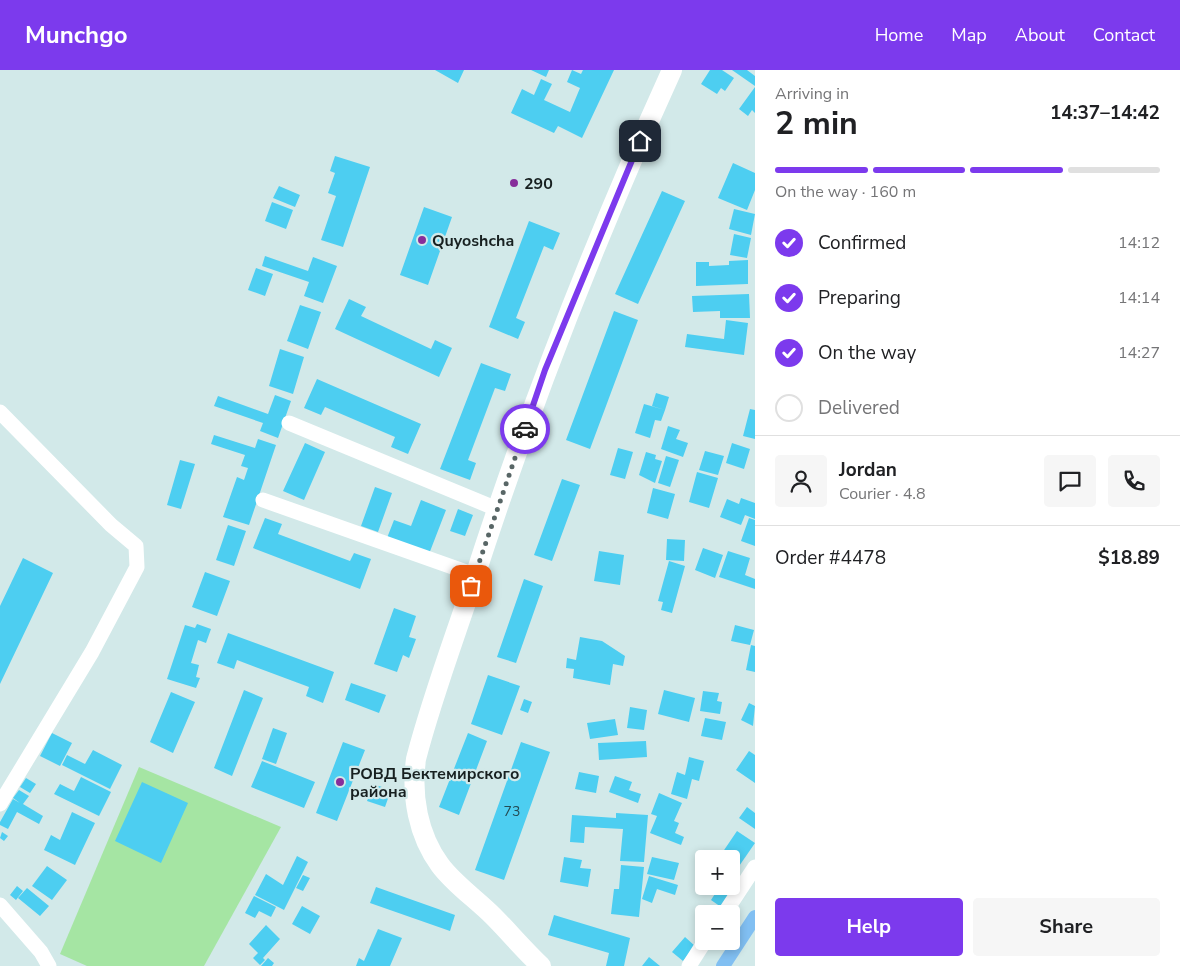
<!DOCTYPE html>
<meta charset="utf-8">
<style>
:root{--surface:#fff;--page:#f6f6f6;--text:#202124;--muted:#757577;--line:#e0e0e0;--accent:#7c3aed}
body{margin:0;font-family:"Nunito Sans",sans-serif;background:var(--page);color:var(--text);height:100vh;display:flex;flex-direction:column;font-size:19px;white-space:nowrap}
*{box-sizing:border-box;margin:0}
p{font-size:16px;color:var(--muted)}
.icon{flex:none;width:28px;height:28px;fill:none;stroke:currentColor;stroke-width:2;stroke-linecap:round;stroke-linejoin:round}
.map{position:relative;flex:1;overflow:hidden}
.drawer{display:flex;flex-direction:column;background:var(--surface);width:425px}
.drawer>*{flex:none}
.controls{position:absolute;left:695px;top:780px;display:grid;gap:10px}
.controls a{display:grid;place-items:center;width:45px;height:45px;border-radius:5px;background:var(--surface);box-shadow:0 2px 8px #0003;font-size:25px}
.pin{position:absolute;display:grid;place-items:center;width:42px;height:42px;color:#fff;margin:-21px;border-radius:10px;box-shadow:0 2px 8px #0006}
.courier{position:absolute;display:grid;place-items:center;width:50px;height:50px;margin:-25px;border:4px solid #7c3aed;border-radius:50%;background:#fff;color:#222;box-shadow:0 1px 6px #0007}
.summary em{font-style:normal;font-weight:700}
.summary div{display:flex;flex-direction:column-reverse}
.summary{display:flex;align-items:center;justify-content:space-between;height:85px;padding:0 20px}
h1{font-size:32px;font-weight:700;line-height:38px}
.bar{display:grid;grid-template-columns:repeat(4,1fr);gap:8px 5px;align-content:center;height:60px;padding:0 20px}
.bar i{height:6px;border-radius:4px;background:var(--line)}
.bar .current{background:var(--accent)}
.bar p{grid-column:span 4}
.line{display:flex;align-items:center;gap:12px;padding:0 20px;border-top:1px solid var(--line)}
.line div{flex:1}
.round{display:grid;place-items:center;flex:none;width:52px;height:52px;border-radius:5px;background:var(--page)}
ol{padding:0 20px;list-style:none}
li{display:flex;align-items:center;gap:15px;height:55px}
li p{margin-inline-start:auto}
li .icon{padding:5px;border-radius:50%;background:var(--accent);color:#fff;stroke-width:4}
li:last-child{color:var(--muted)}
li i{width:28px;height:28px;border:2px solid var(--line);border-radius:50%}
.action{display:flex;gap:10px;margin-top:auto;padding:10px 20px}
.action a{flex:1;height:58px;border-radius:5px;background:var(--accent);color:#fff;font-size:20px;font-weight:700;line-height:58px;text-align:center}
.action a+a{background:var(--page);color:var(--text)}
header{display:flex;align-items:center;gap:30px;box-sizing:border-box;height:70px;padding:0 25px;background:var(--accent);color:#fff}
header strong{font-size:24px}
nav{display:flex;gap:28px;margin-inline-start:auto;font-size:18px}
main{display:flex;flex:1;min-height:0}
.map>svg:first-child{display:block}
</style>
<header>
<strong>Munchgo</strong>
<nav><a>Home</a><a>Map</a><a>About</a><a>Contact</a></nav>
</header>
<main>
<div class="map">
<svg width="755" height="896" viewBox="0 0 755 896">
<rect width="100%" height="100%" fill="#d2e9e9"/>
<path fill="#a5e5a3" d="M139,697L281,757L204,896H87L60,884Z"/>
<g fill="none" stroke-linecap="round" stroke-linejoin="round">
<path stroke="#81bff2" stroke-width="14" d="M723,896L755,847"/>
</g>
<path fill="#4dcef1" d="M435,0H464L458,13Z
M531,0H549L546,7Z
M572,0L581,4L583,0H614L582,68L558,56L554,63L511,43L522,19L534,25L541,9L552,14L544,30L570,42L580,18L567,12Z
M710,0H722L734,8L725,21L721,18L717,24L701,14Z
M732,0H747L755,6V16Z
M755,17V43L752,40L748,46L739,39Z
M335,86L370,97L343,177L321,170L336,126L328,123L335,103L330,101Z
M733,93L755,103V120L747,140L718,128Z
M279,116L300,125L295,137L273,128Z
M662,121L685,131L638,234L615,224Z
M272,132L293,140L286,159L265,151Z
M424,137L452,147L428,215L400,205Z
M734,139L755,144L751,165L729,159Z
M529,151L560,163L553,180L544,176L516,248L525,252L518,269L489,257Z
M734,164L751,168L747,188L730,185Z
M265,186L308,201L313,187L337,196L323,233L304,226L309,212L262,196Z
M748,190V214L696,216V192H709V196L729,195V191Z
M256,198L273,204L265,226L248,220Z
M749,224L750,248H720V241L693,242L692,226Z
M349,229L366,237L361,246L431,279L435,270L452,278L439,307L335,259Z
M300,235L321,242L308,279L287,271Z
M614,241L638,250L590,379L566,370Z
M726,250L748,253L744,285L685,277L687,264L724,269Z
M280,279L304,287L293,324L269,316Z
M481,293L511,304L505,321L495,318L468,390L476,393L470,410L440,399Z
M317,309L421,354L408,384L391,377L395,367L325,337L321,345L304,338Z
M656,323L669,327L665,340L652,336Z
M275,325L291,331L278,368L260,361L263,353L214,336L218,326L268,344Z
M644,334L665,340L661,351L655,350L650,368L635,363Z
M750,339L755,340V369L743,366Z
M668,356L680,360L676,369L688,373L683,387L661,379Z
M214,365L255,378L258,369L276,375L249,455L223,447L237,407L244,410L248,398L241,396L245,385L211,374Z
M305,373L325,382L304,430L283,421Z
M732,373L750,379L744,399L726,393Z
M618,378L633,382L625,409L610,405Z
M705,381L724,386L718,405L699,400Z
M646,382L656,385L655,389L662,391L655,413L639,405Z
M666,386L679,390L670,417L658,413Z
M180,390L195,394L181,439L167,435Z
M697,402L718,408L709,438L689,432Z
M562,409L580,415L552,491L534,485Z
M375,417L392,423L378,462L361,456Z
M653,418L675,424L668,449L647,443Z
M741,428L755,433V449L745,445L741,455L720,447L727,429L739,434Z
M421,430L446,440L429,484L387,468L394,450L411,456Z
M458,439L473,445L465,466L450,461Z
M265,448L282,454L278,464L350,491L354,483L371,489L360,519L253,478Z
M749,448L755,450V476L741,471Z
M228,455L246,461L234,496L216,490Z
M667,469L685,470L684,491L666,490Z
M703,478L723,485L715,508L695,500Z
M599,481L624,485L620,515L594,511Z
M728,481L750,488L745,505L755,509V519L719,507Z
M23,488L53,503L0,614V536Z
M669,491L685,496L672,543L661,540L663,532L658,531Z
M205,502L230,511L217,546L192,537Z
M524,509L543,516L516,593L497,587Z
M394,538L416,546L409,567L416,569L409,588L403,585L397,602L374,594Z
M197,554L211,559L206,573L198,570L191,593L199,595L196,607L200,608L196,618L167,609L185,555L195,558Z
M735,555L754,560L750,575L731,571Z
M228,563L334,602L323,633L306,626L309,617L237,590L234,599L217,593Z
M580,567L602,571L625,586L623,596L613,594L610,615L573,608L574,599L566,598L567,588L576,590Z
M751,575L755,576V602L746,600Z
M488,605L520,616L502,665L471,654Z
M351,613L386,625L379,643L345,630Z
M244,620L263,628L232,706L214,698Z
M664,620L695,628L689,652L658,644Z
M703,621L719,623L717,631L722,632L720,644L700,641Z
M171,622L195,632L173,683L150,672Z
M524,629L532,632L528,643L520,640Z
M749,633L755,636L753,656L741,650Z
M630,637L647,640L644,660L627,658Z
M705,648L726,652L722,670L701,666Z
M615,649L618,665L590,669L587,653Z
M273,658L287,663L276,694L262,689Z
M52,663L72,673L60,696L40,686Z
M468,663L487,671L459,745L439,737Z
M646,671L647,687L599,690L598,673Z
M343,672L365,680L337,751L316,743Z
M521,672L550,682L504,810L475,800Z
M93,680L122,695L110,719L62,695L67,685L85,694Z
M749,681L755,685V713L736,700Z
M689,687L704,691L699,711L692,709L687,729L671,724L677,702L685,705Z
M262,691L315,712L304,738L251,717Z
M579,702L599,706L596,723L575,719Z
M615,706L632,712L629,720L641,724L638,733L609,722Z
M81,707L111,722L99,746L54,724L60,714L74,721Z
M26,708L36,714L30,723L20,717Z
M142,712L188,733L161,793L115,771Z
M373,714L391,720L385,737L367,731Z
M19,720L29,726L23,734L43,746L39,754L17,742L8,759L0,755V752L13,729L20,733L13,728Z
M659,723L682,733L674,751L679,753L675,763L684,767L681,775L650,763L657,746L651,744Z
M747,737L755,743V759L739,748Z
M72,742L95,753L75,795L44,780L51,765L60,770Z
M616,743L648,745L644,792L620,791L623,759L585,757L584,773L570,772L572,745L616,748Z
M737,761L755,773L735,802L731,800V789H718Z
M2,762L8,766L4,771L0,768Z
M297,786L308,792L284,840L255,825L266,804L283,815Z
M564,787L582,790L580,798L591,799L588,817L560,812Z
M652,787L679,793L674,810L647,804Z
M621,795L644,797L639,847L611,844L614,819H619Z
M47,796L67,810L52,830L32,816Z
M303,805L310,808L303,821L296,818Z
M649,806L678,815L675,825L657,819L652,833L642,829Z
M17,816L23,821L16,830L10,825Z
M720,816L731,823L721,837L711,830Z
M376,817L455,845L450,861L370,833Z
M27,818L49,836L40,846L18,828Z
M254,826L276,837L271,847L259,841L255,848L245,843Z
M302,836L320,846L310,864L292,854Z
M554,845L630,868L624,896H606L609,883L548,865Z
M266,855L280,869L263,888L265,890L260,895L253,888L258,883L249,874Z
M378,859L402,868L390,896H356L359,888L364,891Z
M685,867L695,876L683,891L672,882Z
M649,887L660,896H642Z
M268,888L274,893L272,896H261Z"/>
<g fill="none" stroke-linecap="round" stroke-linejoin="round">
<path stroke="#fff" stroke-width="15" d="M0,342L111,455L136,476L137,497L92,582L0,734
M289,353L497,439
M263,430L475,505
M0,835L41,882L49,896
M724,844L755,797
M689,896L705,871"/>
<path stroke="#fff" stroke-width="20" d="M541,896C524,880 509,862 493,846C476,829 454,814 440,795C418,765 411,726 416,689C432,627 455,567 475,506C531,333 597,165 672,0"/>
</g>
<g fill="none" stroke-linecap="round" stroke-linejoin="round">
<path stroke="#586666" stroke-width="5" stroke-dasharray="0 9" d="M471,516L525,359"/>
<path stroke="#7c3aed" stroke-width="6" d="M525,359L545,300L640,71"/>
</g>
<g fill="#872e9b" stroke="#d2e9e9" stroke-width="2">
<circle cx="514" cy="113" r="5"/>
<circle cx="422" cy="170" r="5"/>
<circle cx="340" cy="712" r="5"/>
</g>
<g text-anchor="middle" stroke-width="4.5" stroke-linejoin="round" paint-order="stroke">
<g font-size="14" fill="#244c54">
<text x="512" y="746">73</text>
</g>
<g font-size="16" font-weight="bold" fill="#172020" stroke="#d2e9e9" text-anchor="start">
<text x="524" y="119">290</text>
<text x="432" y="176">Quyoshcha</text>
<text x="350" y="709">РОВД Бектемирского<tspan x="350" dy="18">района</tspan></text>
</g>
</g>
</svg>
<div class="controls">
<a>+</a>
<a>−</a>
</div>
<div class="pin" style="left:471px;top:516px;background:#ea580c"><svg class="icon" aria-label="bag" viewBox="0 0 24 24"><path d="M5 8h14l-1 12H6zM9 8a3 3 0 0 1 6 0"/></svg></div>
<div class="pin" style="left:640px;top:71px;background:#1f2937"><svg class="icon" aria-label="home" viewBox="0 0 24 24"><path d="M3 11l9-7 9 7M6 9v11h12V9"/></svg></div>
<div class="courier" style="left:525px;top:359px"><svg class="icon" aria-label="car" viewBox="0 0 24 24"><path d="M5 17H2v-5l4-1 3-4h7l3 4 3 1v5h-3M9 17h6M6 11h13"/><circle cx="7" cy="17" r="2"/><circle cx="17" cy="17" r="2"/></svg></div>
</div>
<section class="drawer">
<div class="summary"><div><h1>2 min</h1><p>Arriving in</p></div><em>14:37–14:42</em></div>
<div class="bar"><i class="current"></i><i class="current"></i><i class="current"></i><i></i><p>On the way · 160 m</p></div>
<ol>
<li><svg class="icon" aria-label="check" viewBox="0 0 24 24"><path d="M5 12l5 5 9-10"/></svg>Confirmed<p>14:12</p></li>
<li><svg class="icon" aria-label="check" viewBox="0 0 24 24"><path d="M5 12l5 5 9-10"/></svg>Preparing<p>14:14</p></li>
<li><svg class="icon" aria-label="check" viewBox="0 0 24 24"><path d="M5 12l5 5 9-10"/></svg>On the way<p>14:27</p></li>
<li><i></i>Delivered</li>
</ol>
<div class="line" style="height:90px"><a class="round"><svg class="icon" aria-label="person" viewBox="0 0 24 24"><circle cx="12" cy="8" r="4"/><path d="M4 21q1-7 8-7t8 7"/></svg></a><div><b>Jordan</b><p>Courier · 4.8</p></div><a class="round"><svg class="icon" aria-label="chat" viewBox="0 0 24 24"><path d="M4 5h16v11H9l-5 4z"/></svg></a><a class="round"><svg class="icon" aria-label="phone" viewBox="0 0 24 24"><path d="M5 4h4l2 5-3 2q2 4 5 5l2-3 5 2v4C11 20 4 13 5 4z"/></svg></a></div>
<div class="line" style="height:65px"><div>Order #4478</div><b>$18.89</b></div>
<div class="action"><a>Help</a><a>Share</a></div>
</section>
</main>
